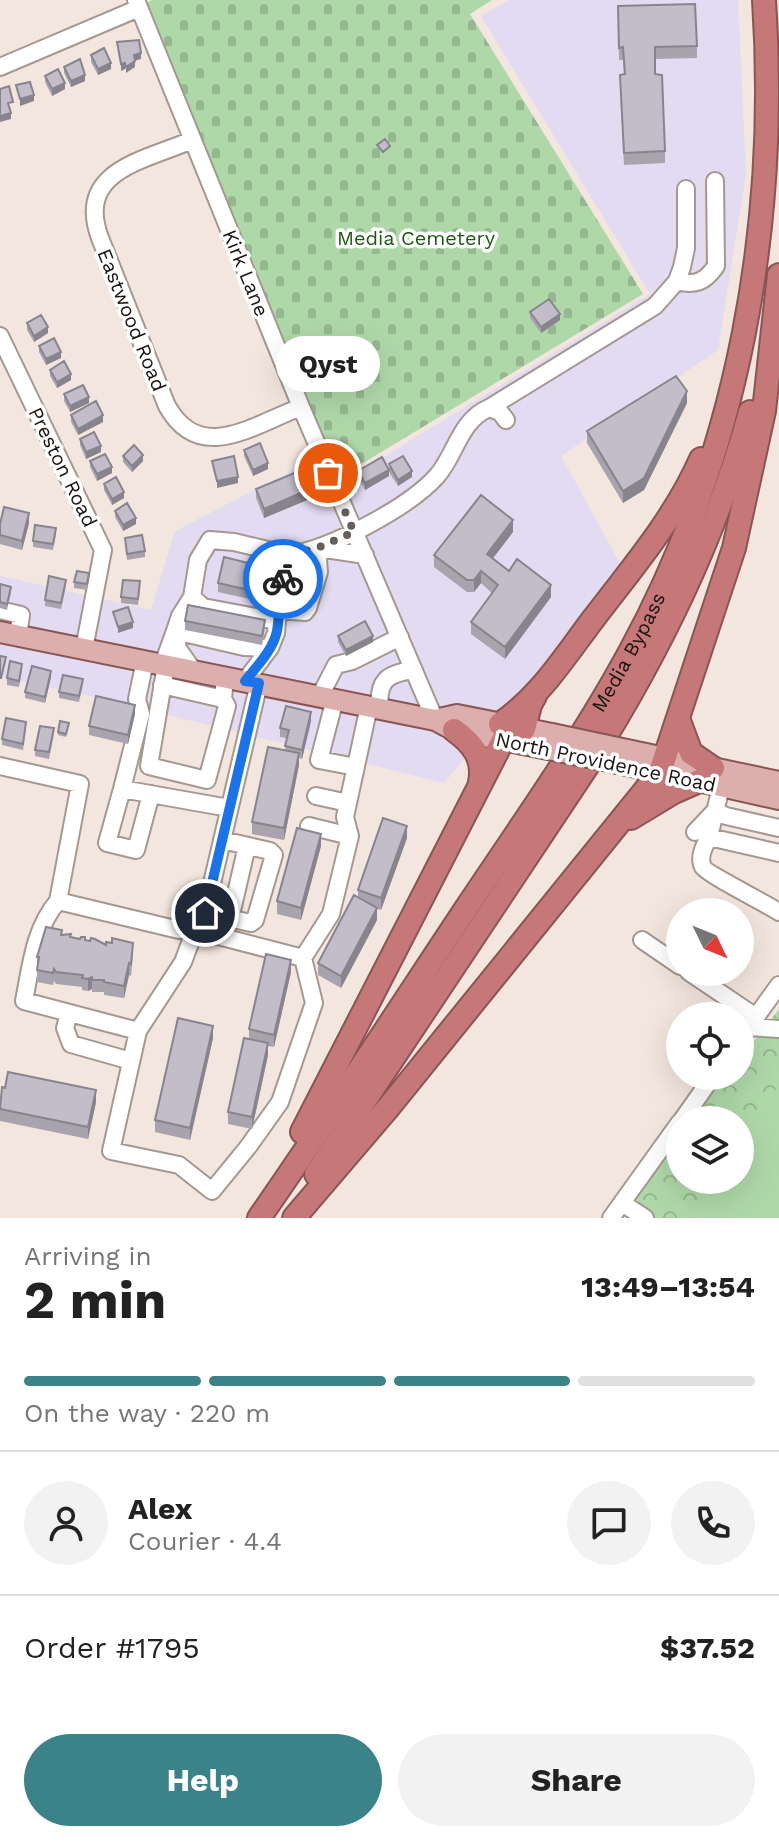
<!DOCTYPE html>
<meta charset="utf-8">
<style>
:root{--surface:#fff;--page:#f2f2f2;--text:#222;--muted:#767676;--line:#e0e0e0;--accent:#3b8388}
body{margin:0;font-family:"Work Sans",sans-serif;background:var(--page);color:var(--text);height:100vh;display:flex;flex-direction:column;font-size:30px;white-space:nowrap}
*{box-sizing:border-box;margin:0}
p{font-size:26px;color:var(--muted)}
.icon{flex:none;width:44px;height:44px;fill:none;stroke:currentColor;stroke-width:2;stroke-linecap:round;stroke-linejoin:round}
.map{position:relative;height:1218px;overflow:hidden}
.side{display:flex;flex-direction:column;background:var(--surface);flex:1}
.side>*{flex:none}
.needle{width:52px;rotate:133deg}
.fabs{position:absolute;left:666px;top:898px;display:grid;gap:16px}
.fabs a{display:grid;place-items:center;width:88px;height:88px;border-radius:50%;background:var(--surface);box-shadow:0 8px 32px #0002;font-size:40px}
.pin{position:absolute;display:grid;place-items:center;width:68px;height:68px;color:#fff;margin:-34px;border:4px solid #fff;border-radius:50%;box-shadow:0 2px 8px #0007}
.courier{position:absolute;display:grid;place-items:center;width:80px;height:80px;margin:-40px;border:6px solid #1a73e8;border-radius:50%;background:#fff;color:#222;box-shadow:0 2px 10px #0007}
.bubble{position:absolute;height:56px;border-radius:28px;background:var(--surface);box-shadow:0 8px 32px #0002;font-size:26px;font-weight:700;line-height:56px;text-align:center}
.headline em{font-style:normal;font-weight:700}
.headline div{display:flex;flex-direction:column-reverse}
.headline{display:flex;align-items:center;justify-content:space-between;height:136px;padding:0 24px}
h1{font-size:52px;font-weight:700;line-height:60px}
.bar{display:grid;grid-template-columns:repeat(4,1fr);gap:12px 8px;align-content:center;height:96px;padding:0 24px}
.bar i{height:10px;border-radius:6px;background:var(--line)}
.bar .active{background:var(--accent)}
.bar p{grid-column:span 4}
.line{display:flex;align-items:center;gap:20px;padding:0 24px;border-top:2px solid var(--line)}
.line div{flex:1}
.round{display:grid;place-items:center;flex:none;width:84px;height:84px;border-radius:42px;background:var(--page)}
.action{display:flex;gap:16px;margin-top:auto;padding:16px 24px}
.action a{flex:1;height:92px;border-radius:48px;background:var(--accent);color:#fff;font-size:32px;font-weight:700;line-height:92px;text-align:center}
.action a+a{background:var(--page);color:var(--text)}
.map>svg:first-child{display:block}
</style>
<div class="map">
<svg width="779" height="1218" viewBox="0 0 779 1218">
<defs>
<pattern id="cemetery-stones" width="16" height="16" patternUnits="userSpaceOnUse" patternTransform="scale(2)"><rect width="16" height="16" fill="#afd8a9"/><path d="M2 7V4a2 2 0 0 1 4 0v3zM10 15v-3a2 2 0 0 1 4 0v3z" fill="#96b890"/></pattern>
<pattern id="park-crowns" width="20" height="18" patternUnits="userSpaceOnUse" patternTransform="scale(2)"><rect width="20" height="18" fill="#afd8a9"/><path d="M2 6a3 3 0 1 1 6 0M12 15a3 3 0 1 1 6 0" fill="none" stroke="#96b890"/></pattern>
</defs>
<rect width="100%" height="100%" fill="#f3e6de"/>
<path fill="#e2dbf1" d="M509,0H738L746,174L718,350L561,456L621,565L517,697L444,783L91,696L0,677V576L151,610L175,531L317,458L339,484L650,294L481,16Z"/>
<path fill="url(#cemetery-stones)" d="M152,0H492L470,14L643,294L335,480L145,4Z"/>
<path fill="url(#park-crowns)" d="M779,1009V1218H652L640,1210L633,1200L680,1135V1180H740V1120H692L726,1076H740V1059Z"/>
<path fill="#afd8a9" d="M779,1085V1218H697L690,1213L713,1180H740V1141Z"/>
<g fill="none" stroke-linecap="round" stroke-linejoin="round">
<g stroke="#a49891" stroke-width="20">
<path id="minor" d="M136,0L301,407L435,720
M0,67L139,8
M192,140C144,161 75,170 100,238L167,406C200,465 253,425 301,407
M677,281C695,286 705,282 716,266L715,181
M0,336L103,550L84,649
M489,408L655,306L677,281L682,267L686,248V189
M319,548L365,555
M192,597L180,616L175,631L244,647L270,648
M0,610L21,615L18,636
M278,610L305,612L308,608L319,572L317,548
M277,621L203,607L192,597L198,560L210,540L234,542L289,555
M145,661L137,699L141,714L122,789L229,808
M163,664L175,631L178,649L193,670
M166,665L149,766L207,780L227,706L223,699L225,677
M245,681L270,648L276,633L279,596L289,555C331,549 409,507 437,476C456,454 460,420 489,408L500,412L506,420
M162,685L223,699
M320,696L336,665L352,661L400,637
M335,699L319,760L356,767
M380,709C377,681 387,673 414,670
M0,766L80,784L58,901L179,930H195L205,913L259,683
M721,787L709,837L779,853
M122,789L107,843L136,850L151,794
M316,796L348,803
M715,811L726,816L779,828
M309,826L350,836
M695,832L714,812
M709,837C704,846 698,858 703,867C706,873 768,905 779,912
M58,901C34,929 31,966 24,1001L138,1031
M205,913L251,923L255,920L274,855L270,851L222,840
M230,919L247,846
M642,940L680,966
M303,958L195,930L183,962L138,1031L111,1151L179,1165L212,1191L248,1147L280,1102L314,1003L303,958L331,914L350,836L345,817L369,706
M689,972L756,1017
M69,1013L65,1028L71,1044L131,1061
M749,1027L779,1029
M740,1039L779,985
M682,1120L713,1076
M622,1203L645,1218
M611,1218L680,1122"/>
</g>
<g stroke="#895554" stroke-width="24">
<path id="major" d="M0,632L435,720L454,730L543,748
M435,720L457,715L552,734
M627,750L779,782
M618,763L779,799"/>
</g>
<g stroke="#895554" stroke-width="26">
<g id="highway">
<path d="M679,721L691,753L713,768"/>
<path d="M500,724C540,697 565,656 594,618C633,567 675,518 701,459"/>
<path d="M454,730C472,743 485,758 480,782"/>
<path d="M631,818L674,792L699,781"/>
<path d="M302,1132L503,740L524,729L530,705L535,696"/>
<path d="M316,1174L588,765C658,654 715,539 750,412"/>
<path id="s1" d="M259,1218C330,1116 398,1011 467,907C523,823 583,739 631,650C739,451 779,224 764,0"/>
<path d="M294,1218L388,1108L660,772L734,548L764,411L779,275"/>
</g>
</g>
<use href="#minor" stroke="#fff" stroke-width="16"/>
<use href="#major" stroke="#ddaeae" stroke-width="20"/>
<use href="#highway" stroke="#c67878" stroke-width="22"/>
<g stroke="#895554" stroke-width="24" stroke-linecap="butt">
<path id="major-bridge" d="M552,734L627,750
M543,748L618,763"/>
</g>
<use href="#major-bridge" stroke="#ddaeae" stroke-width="20"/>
</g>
<path fill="#a8a3ad" d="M618,6L697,46V58L655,59V74L665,151V163L624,165L620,87L624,74L623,60H619Z
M91,55L111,69L98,75L91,62Z
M64,67L85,81L71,87L64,73Z
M45,76L65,89L52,96L45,82Z
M530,312L560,320L541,333L530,318Z
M27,323L48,333L34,342L27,330Z
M39,346L61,358L46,365L39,352Z
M50,370L71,380L57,388L50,376Z
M64,394L89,403L70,412L64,401Z
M687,403L644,490L623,503L587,443V431Z
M71,415L103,422L78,435L71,422Z
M80,439L101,452L86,459L80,445Z
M244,450L268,469L253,476L244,456Z
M123,456L143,461L132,472L123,462Z
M90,461L112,473L97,481L90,467Z
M389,464L412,477L398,486L389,472V476L365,490L358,477V471L389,469Z
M104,484L124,498L112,505L104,490Z
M256,489L312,498L264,518L256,498Z
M115,511L136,524L123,531L115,517Z
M29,523L22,550L0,544V524Z
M513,532L493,558L509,571L551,597L505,659L471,634V622L492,593L481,583L474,592H467L434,567V555Z
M56,534L53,550L33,547V541Z
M125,538L145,551V557L127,560Z
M264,576L258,601L218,592V583Z
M89,580L87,590L74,588V582Z
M0,584L11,593L7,610L0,608Z
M66,586L61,609L45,606V600Z
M140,588L138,605L121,603V597Z
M185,621L265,629L262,645L185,630Z
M338,636L373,642L346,656L338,642Z
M22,670L19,687L7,685V678Z
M51,677L45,703L25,698V692Z
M83,685L79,702L59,698V692Z
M135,714L128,744L89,735V726Z
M311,721L302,759L299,758V765L284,840L252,834V822L285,750L287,738L280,737V728Z
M69,726L66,737L58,735V732Z
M26,728L23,750L2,745V739Z
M54,734L49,759L35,756V750Z
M407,838L381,910L377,909V920L341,988L318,975V963L358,898V890Z
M321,846L301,920L277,914V901Z
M62,935L106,945L133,955L131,976L129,975L124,998L104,995V992H92V989L88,991L82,990V987L56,984L54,981L53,985L37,982V957Z
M291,972L274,1047L268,1046V1055L252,1129L228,1124V1112L249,1039V1029Z
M213,1038L190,1140L155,1132V1120Z
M96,1102L88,1139L0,1121V1104Z"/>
<path fill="#88848d" d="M141,53V59L134,61V55Z
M135,61V67L126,73V67Z
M111,63V69L98,75V69Z
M125,63V69L121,71V64Z
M85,75V81L71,87V81Z
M65,83V89L52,96V89Z
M34,95V101L20,106V99Z
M11,113V119L0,122V116Z
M560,314V320L541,333V327Z
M48,327V333L34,342V336Z
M61,352V358L46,365V359Z
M71,374V380L57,388V382Z
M687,391V403L644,490L623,503V491Z
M89,397V403L70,412V406Z
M103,415V422L78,435V429Z
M101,446V452L86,459V452Z
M143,455V461L132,472V466Z
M268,463V469L253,476V470Z
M112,467V473L97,481V474Z
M389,470V476L365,490V483Z
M412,471V477L398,486V480Z
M238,477V483L217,488V481Z
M312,488V498L264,518V509Z
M124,492V498L112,505V499Z
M29,513V523L22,550V541Z
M136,518V524L123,531V525Z
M513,520V532L487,566V554Z
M264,567V576L258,601V592Z
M481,571V583L474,592V580Z
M551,585V597L505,659V647Z
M133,622V628L118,633V627Z
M373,636V642L346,656V650Z
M51,671V677L45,703V697Z
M135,705V714L128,744V735Z
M311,712V721L302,759V750Z
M299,753V765L284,840V828Z
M407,826V838L381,910V898Z
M321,834V846L301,920V908Z
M377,908V920L341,988V976Z
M291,960V972L274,1047V1035Z
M129,963V975L124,998V986Z
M92,977V989L88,991V979Z
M213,1026V1038L190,1140V1128Z
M268,1043V1055L252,1129V1117Z
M96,1090V1102L88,1139V1127Z"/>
<path fill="#c3bdc9" stroke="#88848d" stroke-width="2" d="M695,4L697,46L655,47V74L662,75L665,151L624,153L620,75L625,74L623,47L619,48L618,6Z
M139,40L141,53L134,55L135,61L126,67L125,63L121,64L117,42Z
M104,48L111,63L98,69L91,55Z
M80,59L85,75L71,81L64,67Z
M58,69L65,83L52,89L45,76Z
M30,82L34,95L20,99L16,85Z
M9,86L13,102L8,103L11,113L0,116V89Z
M385,139L390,146L383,152L377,145Z
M549,299L560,314L541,327L530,312Z
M41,315L48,327L34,336L27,323Z
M54,338L61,352L46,359L39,346Z
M64,361L71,374L57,382L50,370Z
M676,376L687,391L644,478L623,491L587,431Z
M83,385L89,397L70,406L64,394Z
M96,401L103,415L78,429L71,415Z
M94,432L101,446L86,452L80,439Z
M260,443L268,463L253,470L244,450Z
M134,445L143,455L132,466L123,456Z
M105,454L112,467L97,474L90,461Z
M234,456L238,477L217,481L212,461Z
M403,456L412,471L398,480L389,464Z
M382,457L389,470L365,483L358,471Z
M304,469L312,488L264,509L256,489Z
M116,477L124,492L112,499L104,484Z
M481,495L513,520L487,554L509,571L517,559L551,585L505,647L471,622L498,585L481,571L474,580H467L434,555Z
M127,503L136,518L123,525L115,511Z
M4,507L29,513L22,541L0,535V524Z
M35,525L56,528L53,544L33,541Z
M142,535L145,551L127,554L125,538Z
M224,557L264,567L258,592L218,583Z
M77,571L89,573L87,584L74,582Z
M49,576L66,580L61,603L45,600Z
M123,580L140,581L138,599L121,597Z
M0,584L11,587L7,604L0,602Z
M188,605L265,620L262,636L185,621Z
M128,607L133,622L118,627L113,612Z
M365,621L373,636L346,650L338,636Z
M0,656L6,657L1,678H0Z
M10,661L22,664L19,681L7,678Z
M32,666L51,671L45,697L25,692Z
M63,675L83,679L79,696L59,692Z
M96,696L135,705L128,735L89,726Z
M286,706L311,712L302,750L285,746L289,730L280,728Z
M6,718L26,722L23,744L2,739Z
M60,721L69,723L66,734L58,732Z
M40,726L54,728L49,752L35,750Z
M268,747L299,753L284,828L252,822Z
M383,818L407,826L381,898L358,890Z
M297,828L321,834L301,908L277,901Z
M354,895L377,908L341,976L318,963Z
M46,927L62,930L61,935L71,934L70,937L80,939L81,937H85V940L90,941L91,938L95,939L106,945V942L112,943V938L133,943L131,964L129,963L124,986L104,982V980H92V977L88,979L82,978L83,975L56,972L54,969L53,973L37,970L39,957H37Z
M266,954L291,960L274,1035L249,1029Z
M178,1018L213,1026L190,1128L155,1120Z
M244,1038L268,1043L252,1117L228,1112Z
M8,1072L96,1090L88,1127L0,1109L2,1087L5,1088Z"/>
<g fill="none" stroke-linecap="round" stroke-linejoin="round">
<path stroke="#655e59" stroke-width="8" stroke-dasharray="0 14.4" d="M283,579L289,555L317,548L354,532L328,473"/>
<path stroke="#1a73e8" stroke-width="10" d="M205,913L259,683L245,681C257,666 273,650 277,631C280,614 279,597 283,579"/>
</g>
<g text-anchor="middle" stroke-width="7" stroke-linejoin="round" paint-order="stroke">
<g font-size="20" fill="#1a5a10" stroke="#fff">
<text x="416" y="245">Media Cemetery</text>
</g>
<g font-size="20" fill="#181411" stroke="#fff">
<text transform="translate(246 273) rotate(68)" y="7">Kirk Lane</text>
<text transform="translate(132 320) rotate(68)" y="7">Eastwood Road</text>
<text transform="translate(63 467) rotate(64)" y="7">Preston Road</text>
<text dy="7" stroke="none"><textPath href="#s1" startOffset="676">Media Bypass</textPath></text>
<text transform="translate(606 762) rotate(12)" y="7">North Providence Road</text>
</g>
</g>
</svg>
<div class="fabs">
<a><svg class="needle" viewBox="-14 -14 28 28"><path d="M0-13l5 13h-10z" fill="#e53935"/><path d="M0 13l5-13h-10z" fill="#767676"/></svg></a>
<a><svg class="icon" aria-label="locate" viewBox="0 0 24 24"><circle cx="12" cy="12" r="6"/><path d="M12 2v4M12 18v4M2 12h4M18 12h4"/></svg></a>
<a><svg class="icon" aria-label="layers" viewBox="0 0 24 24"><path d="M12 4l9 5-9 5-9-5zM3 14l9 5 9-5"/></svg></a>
</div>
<div class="pin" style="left:328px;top:473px;background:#ea580c"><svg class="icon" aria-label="bag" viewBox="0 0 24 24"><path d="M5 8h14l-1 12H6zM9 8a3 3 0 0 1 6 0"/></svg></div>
<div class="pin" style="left:205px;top:913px;background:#1f2937"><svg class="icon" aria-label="home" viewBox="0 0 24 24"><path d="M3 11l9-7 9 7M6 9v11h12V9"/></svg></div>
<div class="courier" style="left:283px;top:579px"><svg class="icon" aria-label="bike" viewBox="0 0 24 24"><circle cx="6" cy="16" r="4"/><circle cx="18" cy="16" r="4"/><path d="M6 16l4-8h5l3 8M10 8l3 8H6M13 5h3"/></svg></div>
<div class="bubble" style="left:276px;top:336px;width:104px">Qyst</div>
</div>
<section class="side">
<div class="headline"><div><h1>2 min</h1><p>Arriving in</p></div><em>13:49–13:54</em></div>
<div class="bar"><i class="active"></i><i class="active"></i><i class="active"></i><i></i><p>On the way · 220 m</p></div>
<div class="line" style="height:144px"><a class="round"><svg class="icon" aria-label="person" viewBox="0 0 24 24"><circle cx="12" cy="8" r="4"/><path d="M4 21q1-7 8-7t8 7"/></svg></a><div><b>Alex</b><p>Courier · 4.4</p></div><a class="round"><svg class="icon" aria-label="chat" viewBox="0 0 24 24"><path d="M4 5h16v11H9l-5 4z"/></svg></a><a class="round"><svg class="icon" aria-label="phone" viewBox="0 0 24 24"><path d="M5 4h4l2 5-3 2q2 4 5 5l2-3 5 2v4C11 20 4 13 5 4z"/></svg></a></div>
<div class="line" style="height:104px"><div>Order #1795</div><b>$37.52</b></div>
<div class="action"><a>Help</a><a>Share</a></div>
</section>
